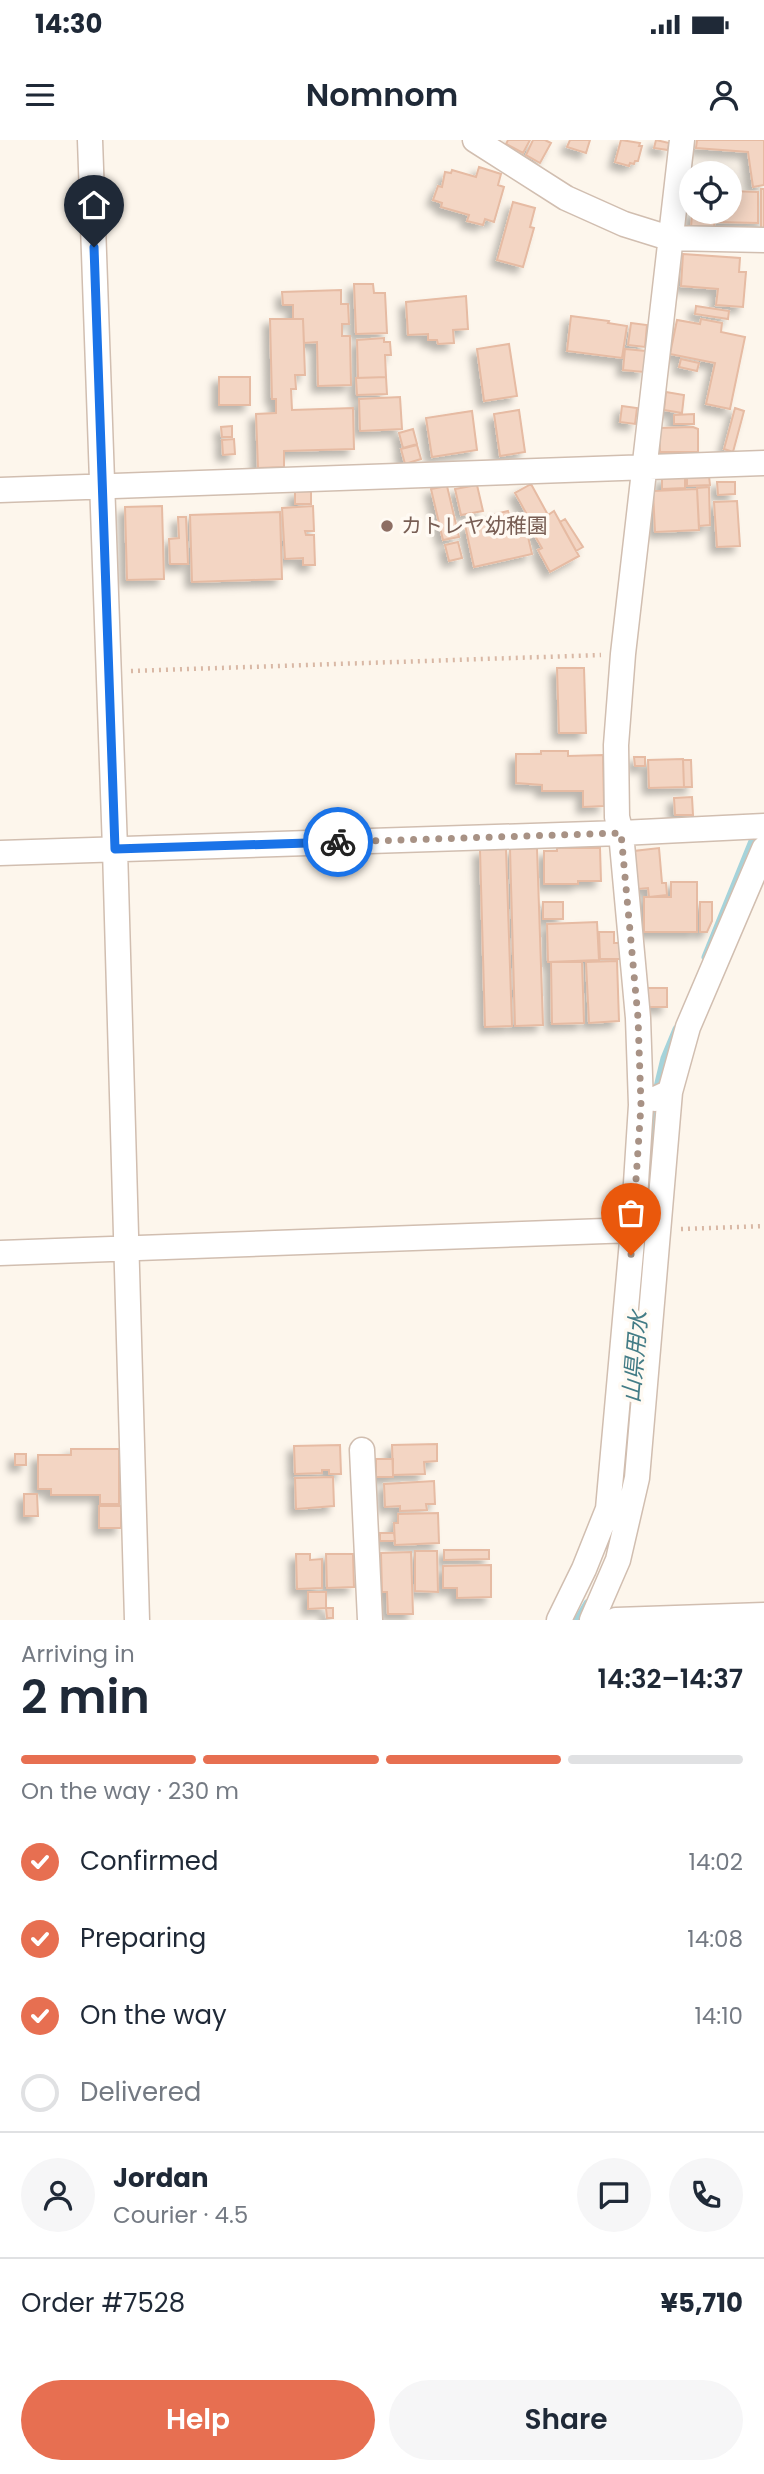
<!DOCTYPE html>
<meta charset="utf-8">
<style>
:root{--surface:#fff;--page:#f6f6f7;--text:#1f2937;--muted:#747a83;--line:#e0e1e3;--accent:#e76f51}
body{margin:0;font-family:Poppins,"Noto Sans JP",sans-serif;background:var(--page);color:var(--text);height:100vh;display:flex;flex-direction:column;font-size:26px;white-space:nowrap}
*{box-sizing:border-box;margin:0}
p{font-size:23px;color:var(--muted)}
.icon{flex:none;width:38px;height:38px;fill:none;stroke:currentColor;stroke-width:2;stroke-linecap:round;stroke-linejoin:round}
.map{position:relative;height:1480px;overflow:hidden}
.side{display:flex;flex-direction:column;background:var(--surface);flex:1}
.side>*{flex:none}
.tools{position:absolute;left:679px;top:21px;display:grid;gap:14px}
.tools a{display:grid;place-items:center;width:63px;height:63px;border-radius:50%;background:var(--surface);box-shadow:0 4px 18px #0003;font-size:35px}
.pin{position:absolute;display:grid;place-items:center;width:60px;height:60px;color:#fff;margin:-72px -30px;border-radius:50% 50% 50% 0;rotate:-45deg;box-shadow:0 0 7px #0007}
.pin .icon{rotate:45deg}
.courier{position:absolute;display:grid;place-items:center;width:70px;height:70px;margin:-35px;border:5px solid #1a73e8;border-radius:50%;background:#fff;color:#222;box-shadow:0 2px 9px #0007}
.summary em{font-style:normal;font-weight:600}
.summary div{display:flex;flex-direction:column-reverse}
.summary{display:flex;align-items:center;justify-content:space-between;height:119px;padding:0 21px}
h1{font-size:46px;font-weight:600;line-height:52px}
.bar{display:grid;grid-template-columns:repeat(4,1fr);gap:10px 7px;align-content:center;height:84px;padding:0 21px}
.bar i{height:9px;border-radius:5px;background:var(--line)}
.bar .selected{background:var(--accent)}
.bar p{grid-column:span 4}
.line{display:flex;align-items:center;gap:18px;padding:0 21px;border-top:2px solid var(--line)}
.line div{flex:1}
.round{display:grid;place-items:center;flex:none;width:74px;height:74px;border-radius:37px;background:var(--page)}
ol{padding:0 21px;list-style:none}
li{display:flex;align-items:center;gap:21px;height:77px}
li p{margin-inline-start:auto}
li .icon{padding:7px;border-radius:50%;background:var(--accent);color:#fff;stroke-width:4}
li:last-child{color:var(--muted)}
li i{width:38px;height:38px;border:4px solid var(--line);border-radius:50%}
.cta{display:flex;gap:14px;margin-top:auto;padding:14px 21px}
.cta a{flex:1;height:80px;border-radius:42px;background:var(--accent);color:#fff;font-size:28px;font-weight:600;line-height:80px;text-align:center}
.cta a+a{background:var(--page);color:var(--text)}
.status{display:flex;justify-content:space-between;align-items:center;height:49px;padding:0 35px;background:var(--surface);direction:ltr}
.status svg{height:19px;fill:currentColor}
header{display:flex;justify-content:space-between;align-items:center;height:91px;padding:0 21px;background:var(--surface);font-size:32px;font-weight:600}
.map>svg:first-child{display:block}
</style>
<div class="status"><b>14:30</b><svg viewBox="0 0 49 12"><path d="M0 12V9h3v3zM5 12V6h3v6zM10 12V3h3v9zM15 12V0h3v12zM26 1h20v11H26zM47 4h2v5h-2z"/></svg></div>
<header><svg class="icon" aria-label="menu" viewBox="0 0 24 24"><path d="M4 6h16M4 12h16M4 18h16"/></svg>Nomnom<svg class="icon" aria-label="person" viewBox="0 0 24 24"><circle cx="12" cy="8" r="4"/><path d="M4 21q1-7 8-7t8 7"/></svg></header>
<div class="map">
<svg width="764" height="1480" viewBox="0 0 764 1480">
<defs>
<filter id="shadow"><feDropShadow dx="-6" dy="6" stdDeviation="3.5" flood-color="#0004"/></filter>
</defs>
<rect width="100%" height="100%" fill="#fdf6ec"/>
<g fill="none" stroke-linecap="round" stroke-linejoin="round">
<path stroke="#a5d3da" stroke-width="7" d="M705,817L756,691
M656,951L664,918L676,889
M628,1296L656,963
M621,1352L627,1308
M577,1480L587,1463"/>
</g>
<path fill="#f3d5c3" stroke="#e6bba3" stroke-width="2" filter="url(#shadow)" d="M508,0H530L523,13L506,4Z
M533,0H545L551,3L540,23L526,15Z
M570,0H590L586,13L567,7Z
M621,0L640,3L639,6H642L638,21H635L634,24L630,23L629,26L615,22Z
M656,0L669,3L668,10L654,8Z
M697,0H764V45L753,47L748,12L696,8Z
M479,27L501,34L498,45L504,47L494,82L485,79L483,85L467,81L469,75L441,67L442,63L433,60L438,46L442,47L445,32L451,33L452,30L476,37Z
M761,49H764V88H761Z
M730,51L758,52V83L716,82V72H730Z
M513,62L535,68L530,87L534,88L523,127L497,120Z
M692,72H715L714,89H691Z
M683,114L740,118L739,132H746L743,167L716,165L718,149L681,146Z
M354,144H373L374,153H385L387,193L356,194Z
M341,150V164H348L349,184H342V196H350L351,245L318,246L317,202L304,203L303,179H293V165H283L282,152Z
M466,156L468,189L453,190L454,203L438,204L437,200H428V194L408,195L406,162Z
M696,166L729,171L728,179L695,174Z
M571,176L609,181L608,183L627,186L622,218L567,211Z
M270,179H303L305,235H295L296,249H291L292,270L353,268L354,309L284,311V327L258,328L256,274L276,273V259H272Z
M701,179L722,183L721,192L745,197L730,269L706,264L715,223L670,214L677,180L700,184Z
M631,183L647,185L645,207L628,205Z
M384,198V202H390L391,215H385L386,237L358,238L357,200Z
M509,204L517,256L484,261L477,209Z
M625,209L646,211L644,232L623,230Z
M681,219L699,223L697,231L679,227Z
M219,237H250V265H219Z
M386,237L387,254L357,255L356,238Z
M666,252L684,255L682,273L664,270Z
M400,257L402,289L360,291L359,259Z
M622,266L637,268L635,284L620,282Z
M735,268L744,271L733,312L724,309Z
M519,270L525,312L500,316L494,274Z
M472,271L477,310L432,317L426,278Z
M694,274V284H674V275Z
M232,286V297H222L221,287Z
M693,287L698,289V312H660L659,288Z
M413,289L417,304L403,308L399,293Z
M234,299L235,314L223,315L222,300Z
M417,305L421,319L405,324L401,309Z
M709,336L710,345L687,346V337Z
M685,337V348L662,349V338Z
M717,342H735V354L718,355Z
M531,344L548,375L554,371L579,416L550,432L538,410L542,408L528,384L531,382L515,353Z
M477,345L483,371L461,375L455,349Z
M447,346L459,397L443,400L431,349Z
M709,347L710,385L699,386L697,348Z
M697,349L699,390L655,392L653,351Z
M311,351V364H295V352Z
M737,361L740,406L717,407L714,362Z
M162,366L164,439L127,440L125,367Z
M313,366L314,391H305L306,395H314L315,425H303V418L285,419L282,368Z
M508,371L510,377L523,375L532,414L474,427L465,385L492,379L491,375Z
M280,372L282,439L192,442L190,375Z
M178,377H186L188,424H170L169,399L179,398Z
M565,379L583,407L576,411L560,382Z
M458,402L462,418L449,421L445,405Z
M557,528H584L586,593H559Z
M541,611H568V616L603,615L604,666L583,667V651H542V645L516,643V614H541Z
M634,617H645V626H635Z
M683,619L684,647L649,648L648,620Z
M683,620H691L692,647H684Z
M692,657L693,675H675L674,658Z
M537,708L543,885L515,886L510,709Z
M557,708H600L601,741H578V744H544V711H557Z
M659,708L662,743H666L667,755L649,757L648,748L638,749L634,711Z
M506,709L512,886L485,887L480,710Z
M671,742H697V792H644V757H671Z
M543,762H563V779H543Z
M700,762H712V781L707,792H700Z
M597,782L599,820L548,822L547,784Z
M599,792H614V803H620V819H600Z
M617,821L619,881L589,883L586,822Z
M551,822H582L584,883L552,884Z
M648,848H667V867H648Z
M437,1304V1321L424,1322L425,1334L393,1335L392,1305Z
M340,1305L341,1334H329V1330H322V1333L295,1334L294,1306Z
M71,1309H119V1364H100V1355H51V1349H38V1315H71Z
M15,1314H26V1325H15Z
M376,1319H393V1337H376Z
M333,1337L334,1366L296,1369L295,1338Z
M434,1341L435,1364H426L427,1370L400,1371V1366L385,1367L384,1344Z
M24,1354H37L38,1376H24Z
M99,1366H121V1388H99Z
M438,1373L439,1403L395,1405L394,1383H398V1374Z
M380,1393H394L395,1401H380Z
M444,1410H489V1419L444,1420Z
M415,1411H437L438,1452L415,1451Z
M411,1412L413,1474H388L387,1452H382L381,1413Z
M296,1414H310V1420L322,1419V1448L297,1449Z
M326,1414H353L354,1447L327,1448Z
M491,1425V1457L457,1458V1448H443V1426Z
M308,1452H326V1468L308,1469Z
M326,1468H333V1478H327Z"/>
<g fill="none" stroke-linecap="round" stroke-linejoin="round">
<g stroke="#d1beb0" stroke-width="27">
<path id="minor" d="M90,0L115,709L137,1480
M475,0L566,58L624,84L669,98L764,100
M0,350L764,323
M0,713L621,693L764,686
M655,959L670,952L688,887L764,709
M0,1113L633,1090
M362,1310L370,1480
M559,1480L584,1429L608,1369L633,1090L641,965L638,878L621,693L617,677L616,605L623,514L682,0
M592,1480L618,1420L637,1338L670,952
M616,1480L764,1475"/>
</g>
<path stroke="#d9b8a5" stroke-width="4.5" stroke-dasharray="2 5" stroke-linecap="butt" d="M131,531L601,515
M681,1089L764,1086"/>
<use href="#minor" stroke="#fff" stroke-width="24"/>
</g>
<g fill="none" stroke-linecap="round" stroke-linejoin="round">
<path stroke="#a89285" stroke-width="7" stroke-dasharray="0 12.6" d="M338,702L621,693L638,878L641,965L631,1115"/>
<path stroke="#1a73e8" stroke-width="9" d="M94,107L115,709L338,702"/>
</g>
<circle fill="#8d6e63" stroke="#fffaf3" stroke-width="2.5" cx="387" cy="386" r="7"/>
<g text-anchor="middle" stroke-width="7" stroke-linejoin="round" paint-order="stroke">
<g font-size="21" fill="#785e54" stroke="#fffaf3" text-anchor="start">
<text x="401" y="393">カトレヤ幼稚園</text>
</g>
<g font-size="23" font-style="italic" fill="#437c86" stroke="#fffaf3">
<text transform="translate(635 1217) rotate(-85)" y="8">山県用水</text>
</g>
</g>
</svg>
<div class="tools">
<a><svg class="icon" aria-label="locate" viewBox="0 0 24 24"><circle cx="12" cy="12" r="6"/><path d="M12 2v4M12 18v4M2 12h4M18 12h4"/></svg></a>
</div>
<div class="pin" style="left:631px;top:1115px;background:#ea580c"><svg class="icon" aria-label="bag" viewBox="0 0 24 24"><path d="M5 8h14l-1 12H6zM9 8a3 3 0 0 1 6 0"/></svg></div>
<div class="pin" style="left:94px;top:107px;background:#1f2937"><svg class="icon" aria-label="home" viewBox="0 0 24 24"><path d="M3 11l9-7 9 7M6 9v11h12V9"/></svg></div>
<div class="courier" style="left:338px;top:702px"><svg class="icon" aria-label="bike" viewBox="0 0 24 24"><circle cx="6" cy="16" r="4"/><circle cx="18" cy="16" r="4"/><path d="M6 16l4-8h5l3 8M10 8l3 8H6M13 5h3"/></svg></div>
</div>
<section class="side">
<div class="summary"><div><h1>2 min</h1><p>Arriving in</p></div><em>14:32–14:37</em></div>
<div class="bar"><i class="selected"></i><i class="selected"></i><i class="selected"></i><i></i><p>On the way · 230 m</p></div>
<ol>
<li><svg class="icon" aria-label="check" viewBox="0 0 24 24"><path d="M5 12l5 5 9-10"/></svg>Confirmed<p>14:02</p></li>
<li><svg class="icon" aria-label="check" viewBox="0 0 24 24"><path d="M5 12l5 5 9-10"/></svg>Preparing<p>14:08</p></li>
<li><svg class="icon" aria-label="check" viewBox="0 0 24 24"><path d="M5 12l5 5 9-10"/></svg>On the way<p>14:10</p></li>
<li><i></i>Delivered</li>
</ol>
<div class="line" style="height:126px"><a class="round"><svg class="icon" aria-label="person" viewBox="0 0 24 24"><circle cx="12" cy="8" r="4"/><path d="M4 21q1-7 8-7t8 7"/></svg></a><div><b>Jordan</b><p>Courier · 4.5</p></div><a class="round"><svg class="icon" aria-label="chat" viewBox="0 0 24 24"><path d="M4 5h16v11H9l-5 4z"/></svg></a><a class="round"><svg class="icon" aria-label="phone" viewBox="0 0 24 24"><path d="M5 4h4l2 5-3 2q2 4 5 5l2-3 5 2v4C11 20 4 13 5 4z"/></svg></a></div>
<div class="line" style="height:91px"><div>Order #7528</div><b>¥5,710</b></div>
<div class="cta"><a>Help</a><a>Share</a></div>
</section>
